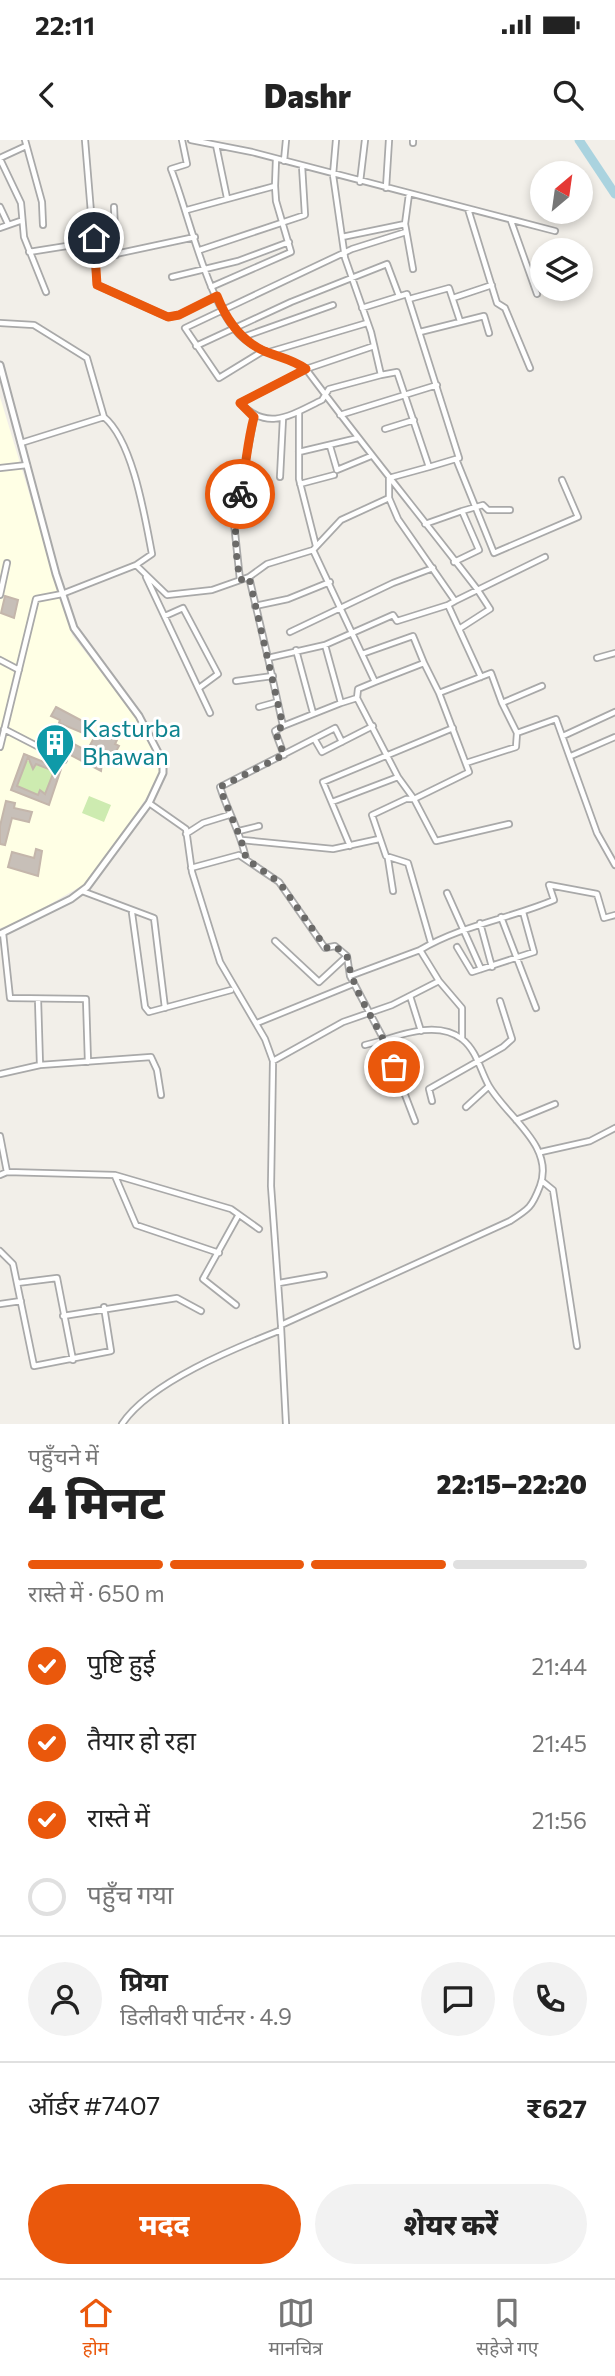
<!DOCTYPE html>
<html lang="hi">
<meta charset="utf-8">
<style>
:root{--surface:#fff;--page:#f2f2f2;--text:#222;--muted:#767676;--line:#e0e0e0;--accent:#ea580c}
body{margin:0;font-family:Commissioner,"Noto Sans Devanagari",sans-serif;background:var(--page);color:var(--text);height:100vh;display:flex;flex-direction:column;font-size:26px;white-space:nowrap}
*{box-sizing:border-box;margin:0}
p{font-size:23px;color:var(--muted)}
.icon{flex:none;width:38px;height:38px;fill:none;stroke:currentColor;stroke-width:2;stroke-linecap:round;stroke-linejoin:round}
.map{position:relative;height:1284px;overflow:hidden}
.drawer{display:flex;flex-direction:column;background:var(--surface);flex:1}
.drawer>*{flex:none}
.needle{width:46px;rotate:29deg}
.fabs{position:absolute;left:530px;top:21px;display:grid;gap:14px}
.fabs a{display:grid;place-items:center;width:63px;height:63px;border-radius:50%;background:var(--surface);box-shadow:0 4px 10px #0003;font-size:35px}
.pin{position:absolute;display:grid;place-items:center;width:60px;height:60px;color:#fff;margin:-30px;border:4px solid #fff;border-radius:50%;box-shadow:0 2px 7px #0007}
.courier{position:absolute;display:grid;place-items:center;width:70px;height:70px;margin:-35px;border:5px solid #ea580c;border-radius:50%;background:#fff;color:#222;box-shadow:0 2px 9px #0007}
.summary em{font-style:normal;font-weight:800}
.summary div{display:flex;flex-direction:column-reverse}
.summary{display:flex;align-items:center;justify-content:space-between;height:119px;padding:0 28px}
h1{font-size:46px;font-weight:800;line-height:52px}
.bar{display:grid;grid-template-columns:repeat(4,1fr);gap:10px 7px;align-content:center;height:84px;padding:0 28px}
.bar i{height:9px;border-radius:5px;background:var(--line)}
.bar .active{background:var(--accent)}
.bar p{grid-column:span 4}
.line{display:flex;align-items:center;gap:18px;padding:0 28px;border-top:2px solid var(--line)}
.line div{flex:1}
.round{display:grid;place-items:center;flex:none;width:74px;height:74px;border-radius:37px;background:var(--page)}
ol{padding:0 28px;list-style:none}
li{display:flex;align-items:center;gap:21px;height:77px}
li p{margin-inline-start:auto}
li .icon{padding:7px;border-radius:50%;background:var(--accent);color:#fff;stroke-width:4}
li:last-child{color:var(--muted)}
li i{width:38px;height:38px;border:4px solid var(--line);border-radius:50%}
.action{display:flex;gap:14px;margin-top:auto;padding:14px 28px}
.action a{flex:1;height:80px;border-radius:42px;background:var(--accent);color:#fff;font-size:28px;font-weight:800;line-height:80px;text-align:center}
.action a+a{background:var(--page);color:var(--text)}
.status{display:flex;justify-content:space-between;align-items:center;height:49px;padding:0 35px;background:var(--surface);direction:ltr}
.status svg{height:19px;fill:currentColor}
header{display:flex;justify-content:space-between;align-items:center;height:91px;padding:0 28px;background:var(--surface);font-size:32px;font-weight:800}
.tab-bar{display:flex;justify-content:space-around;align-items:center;height:98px;border-top:2px solid var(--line);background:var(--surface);font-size:19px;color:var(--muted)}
.tab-bar a{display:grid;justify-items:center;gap:4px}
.tab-bar .active{color:var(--accent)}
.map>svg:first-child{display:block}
</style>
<div class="status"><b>22:11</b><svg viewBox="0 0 49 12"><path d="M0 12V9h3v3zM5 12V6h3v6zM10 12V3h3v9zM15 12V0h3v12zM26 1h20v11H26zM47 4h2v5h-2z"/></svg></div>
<header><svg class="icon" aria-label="back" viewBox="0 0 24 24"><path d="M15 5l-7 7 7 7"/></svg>Dashr<svg class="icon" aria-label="search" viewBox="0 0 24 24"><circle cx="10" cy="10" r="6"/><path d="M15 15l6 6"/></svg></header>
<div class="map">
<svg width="615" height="1284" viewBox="0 0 615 1284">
<rect width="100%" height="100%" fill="#f2efe9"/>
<path fill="#ffffe5" d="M0,257L72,495L139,581L160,623L159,639L107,716L83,745L12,786L0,788Z"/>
<path fill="#cdebb0" d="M26,620L33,623V628L36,624L54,631L45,657L41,651L39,655L17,646Z
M89,656L111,665L104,682L82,673Z"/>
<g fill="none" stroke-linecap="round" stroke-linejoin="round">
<path stroke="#aad3df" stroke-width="9" d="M579,0L615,54"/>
</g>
<path fill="#c7bfb8" stroke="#c4b6ab" stroke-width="2" fill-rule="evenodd" d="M5,456L18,460L14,478L1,473Z
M56,567L88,584L83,593L59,583L60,580L51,576Z
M97,592L117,600L115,604L119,606L114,615H103L101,631L57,608L68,601L87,611Z
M24,614L61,629L49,665L11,650ZM28,617L33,629L36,624L54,631L45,654L40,650L38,655L17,646Z
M6,661L15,663L14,668L32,672L29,682L12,678L5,705L0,704V686Z
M36,709L42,711L38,736L8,727L12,712L34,718Z"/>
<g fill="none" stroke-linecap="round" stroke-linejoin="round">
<g stroke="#a9a9a9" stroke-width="8">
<path id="minor" d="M25,0L42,62L43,85
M85,0L97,145L168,177L179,175L217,156
M182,0L187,24L171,29C189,74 208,167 243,198C261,214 286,215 306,229L374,206
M191,0L252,12L555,91
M413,0V3
M216,5L227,58
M0,18L26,6
M0,19L21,63L24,97L46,152
M284,21L286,0
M360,42L365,0
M386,48L389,0
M409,54L405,84L413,129
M0,67L8,84
M114,67L116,115
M468,69L497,163L505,168L530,228
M187,70L275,46L276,19
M511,81L537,154
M0,88L20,81
M342,97L405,84
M200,110L305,75L302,26
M29,112L73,105
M97,118L195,97
M172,137L238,121L289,102
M211,147L291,112L276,61L275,46
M453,158L492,145
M409,159L449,148L460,181
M362,168L407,154L459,318L429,327
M0,183L34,185L87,218L104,277
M420,192L484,176L489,193
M243,197L333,165
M196,206L291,162L387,124L399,156
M263,211L219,238L185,188L352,109L406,92
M269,212L367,183
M381,235L329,249L322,260C291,275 268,292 240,263L306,229C361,303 420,375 477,449L490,469L459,489
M299,272V339L316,406
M340,275L437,245
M385,289L414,280
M21,303L104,277C133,301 145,378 152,414L136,425
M330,306L337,330L371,316
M299,312L358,298
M456,319L494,413L578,377L562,340
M0,328L27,325
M280,337L283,278
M300,344L334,335
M389,358L398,379L455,461L448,465L481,537
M462,371L483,365L488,370H510
M425,384L462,371L479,410L454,422
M313,410L375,542L424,523L439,553L491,533L502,563L542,546
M146,437L210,573
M249,437L268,518L325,505L393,475L397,481L448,465
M240,440L234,383L254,277
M0,455L7,423
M455,461L545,417
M255,466L288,459L330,442
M165,476L183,468L218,534L199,548
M290,492L393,443L433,428
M325,505L341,563L357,558
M296,510L313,573
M362,514L413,496L424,523
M268,518L283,586L341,563
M597,518L615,513
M0,520L19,530
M236,541L273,536
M375,542L358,549L357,558L398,637L414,659L469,632L439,553
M502,563L517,593L556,579L597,693L615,725
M259,567L277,562
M283,586L275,591L284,615
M4,589L64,620
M563,596L615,572
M315,600L322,612L373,586
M0,607L36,459L62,454L136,425L167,455L212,450L249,437L267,424L313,410L341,380L389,358V338L429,327L397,232L381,235L371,192L345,118L333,35L336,0
M571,616L615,597
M466,623L516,607L517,593
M332,662L398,637
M149,663L186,689L192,732L220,822L265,899L273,921L271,1046L281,1185L510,1081C529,1069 532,1067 540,1046C555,1006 507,977 489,946C480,930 477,911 462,899C440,882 408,892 384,900L350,836L347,816L335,806L325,808L279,742L239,715L191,728
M239,691L259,686
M186,694L203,683L229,675
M242,700L333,709L379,699
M350,706L323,642L453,588
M246,719C241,693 228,672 220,647L335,588L342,602
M388,719L393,751
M82,751L154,778L165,868
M447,753L481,829
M132,773L145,867L149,872L231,850
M501,777L536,868
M480,783L492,827
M3,793L10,858L86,859L88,922
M275,801L319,842L346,817
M431,803L408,723L386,716L372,675L406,659H414L436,701L509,684
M457,807L472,832L534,812L523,772
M420,810C462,785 509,779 554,760L549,745L597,754L604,778L615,775
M350,836L420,810L439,841L462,868V899
M410,856L421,891
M38,859L40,925
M257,883L353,844
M365,905L384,900L415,981
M273,921L343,882L392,865L439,841
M0,934L40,925L151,917L157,930L161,955
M432,961L429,949L503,907L512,899L500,861
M466,967L489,946
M516,980L555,964
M0,996L7,1032
M541,1012L590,1001L615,988
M0,1035L7,1032L115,1035L231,1069L259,1089
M115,1036L136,1085L219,1113
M542,1041L553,1050L577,1206
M0,1111L13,1124L34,1226L111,1211L104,1167
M17,1143L57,1138L73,1220
M279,1143L324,1135
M0,1164L21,1161
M236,1165L203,1139L238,1076
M63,1176L177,1158L201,1171
M281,1187L286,1284
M122,1284C150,1242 235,1208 281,1190"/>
</g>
<g stroke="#a9a9a9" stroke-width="9">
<path id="tertiary" d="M0,225L56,434L74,488L139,576L163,622V633L149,663L87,747L71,759L0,794"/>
</g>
<use href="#minor" stroke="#fff" stroke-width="4.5"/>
<use href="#tertiary" stroke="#fff" stroke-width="5"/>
</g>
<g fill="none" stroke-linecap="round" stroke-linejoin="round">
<path stroke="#6b6a68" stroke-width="7" stroke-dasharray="0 12.6" d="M240,354C233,384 235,410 240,440L249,437L283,586L275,591L284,615L220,647C228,672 241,693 246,719L279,742L326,808L335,806L347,816C353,858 383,887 394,927"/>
<path stroke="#ea580c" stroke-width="9" d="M94,98L97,145L168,177L179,175L217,156C226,179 240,200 264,211C278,217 292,219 306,229L240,263L254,277C247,303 246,328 240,354"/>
</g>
<defs>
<g id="building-pin" transform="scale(2.0125)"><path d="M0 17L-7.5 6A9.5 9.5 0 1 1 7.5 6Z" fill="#0f9aa8" stroke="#fff"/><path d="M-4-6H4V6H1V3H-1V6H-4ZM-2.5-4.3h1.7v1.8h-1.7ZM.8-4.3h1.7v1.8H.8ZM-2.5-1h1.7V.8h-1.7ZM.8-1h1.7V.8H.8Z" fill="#fff"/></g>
</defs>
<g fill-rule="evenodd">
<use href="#building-pin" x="55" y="603"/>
</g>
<g text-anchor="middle" stroke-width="6" stroke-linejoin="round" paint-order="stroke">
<g font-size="24" fill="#0d838f" stroke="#fff" text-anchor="start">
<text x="82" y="597">Kasturba<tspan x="82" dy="28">Bhawan</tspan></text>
</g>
</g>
</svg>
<div class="fabs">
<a><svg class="needle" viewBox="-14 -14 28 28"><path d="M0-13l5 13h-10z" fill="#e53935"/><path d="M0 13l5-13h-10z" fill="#767676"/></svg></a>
<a><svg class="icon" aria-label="layers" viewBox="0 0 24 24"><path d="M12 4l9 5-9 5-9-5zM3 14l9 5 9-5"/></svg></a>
</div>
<div class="pin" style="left:394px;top:927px;background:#ea580c"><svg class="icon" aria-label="bag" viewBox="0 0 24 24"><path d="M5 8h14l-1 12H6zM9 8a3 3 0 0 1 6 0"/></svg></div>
<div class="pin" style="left:94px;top:98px;background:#1f2937"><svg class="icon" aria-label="home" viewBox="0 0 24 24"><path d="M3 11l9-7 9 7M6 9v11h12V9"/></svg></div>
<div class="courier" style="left:240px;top:354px"><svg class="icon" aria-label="bike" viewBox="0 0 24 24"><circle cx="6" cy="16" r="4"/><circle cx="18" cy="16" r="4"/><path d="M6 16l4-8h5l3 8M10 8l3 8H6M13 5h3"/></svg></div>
</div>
<section class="drawer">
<div class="summary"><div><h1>4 मिनट</h1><p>पहुँचने में</p></div><em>22:15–22:20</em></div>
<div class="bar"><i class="active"></i><i class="active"></i><i class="active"></i><i></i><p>रास्ते में · 650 m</p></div>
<ol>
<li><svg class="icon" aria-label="check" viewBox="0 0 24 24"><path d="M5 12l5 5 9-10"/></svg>पुष्टि हुई<p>21:44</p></li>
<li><svg class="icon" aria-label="check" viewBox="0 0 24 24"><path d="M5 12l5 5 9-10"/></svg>तैयार हो रहा<p>21:45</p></li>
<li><svg class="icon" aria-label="check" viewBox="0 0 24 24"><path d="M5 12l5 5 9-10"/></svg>रास्ते में<p>21:56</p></li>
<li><i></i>पहुँच गया</li>
</ol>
<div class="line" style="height:126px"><a class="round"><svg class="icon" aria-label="person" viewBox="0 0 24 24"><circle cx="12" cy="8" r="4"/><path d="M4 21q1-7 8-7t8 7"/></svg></a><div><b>प्रिया</b><p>डिलीवरी पार्टनर · 4.9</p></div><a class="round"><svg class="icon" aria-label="chat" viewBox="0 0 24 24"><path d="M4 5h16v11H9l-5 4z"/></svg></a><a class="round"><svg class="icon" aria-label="phone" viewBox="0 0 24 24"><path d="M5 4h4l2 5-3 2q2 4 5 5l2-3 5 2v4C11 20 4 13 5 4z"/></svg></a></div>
<div class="line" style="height:91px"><div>ऑर्डर #7407</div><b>₹627</b></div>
<div class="action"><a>मदद</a><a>शेयर करें</a></div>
</section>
<nav class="tab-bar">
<a class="active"><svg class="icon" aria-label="home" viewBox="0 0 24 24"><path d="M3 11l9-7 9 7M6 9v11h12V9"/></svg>होम</a>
<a><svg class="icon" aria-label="map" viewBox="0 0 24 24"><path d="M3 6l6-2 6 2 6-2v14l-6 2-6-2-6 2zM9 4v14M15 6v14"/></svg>मानचित्र</a>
<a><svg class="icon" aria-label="saved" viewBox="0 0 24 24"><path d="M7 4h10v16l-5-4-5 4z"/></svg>सहेजे गए</a>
</nav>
